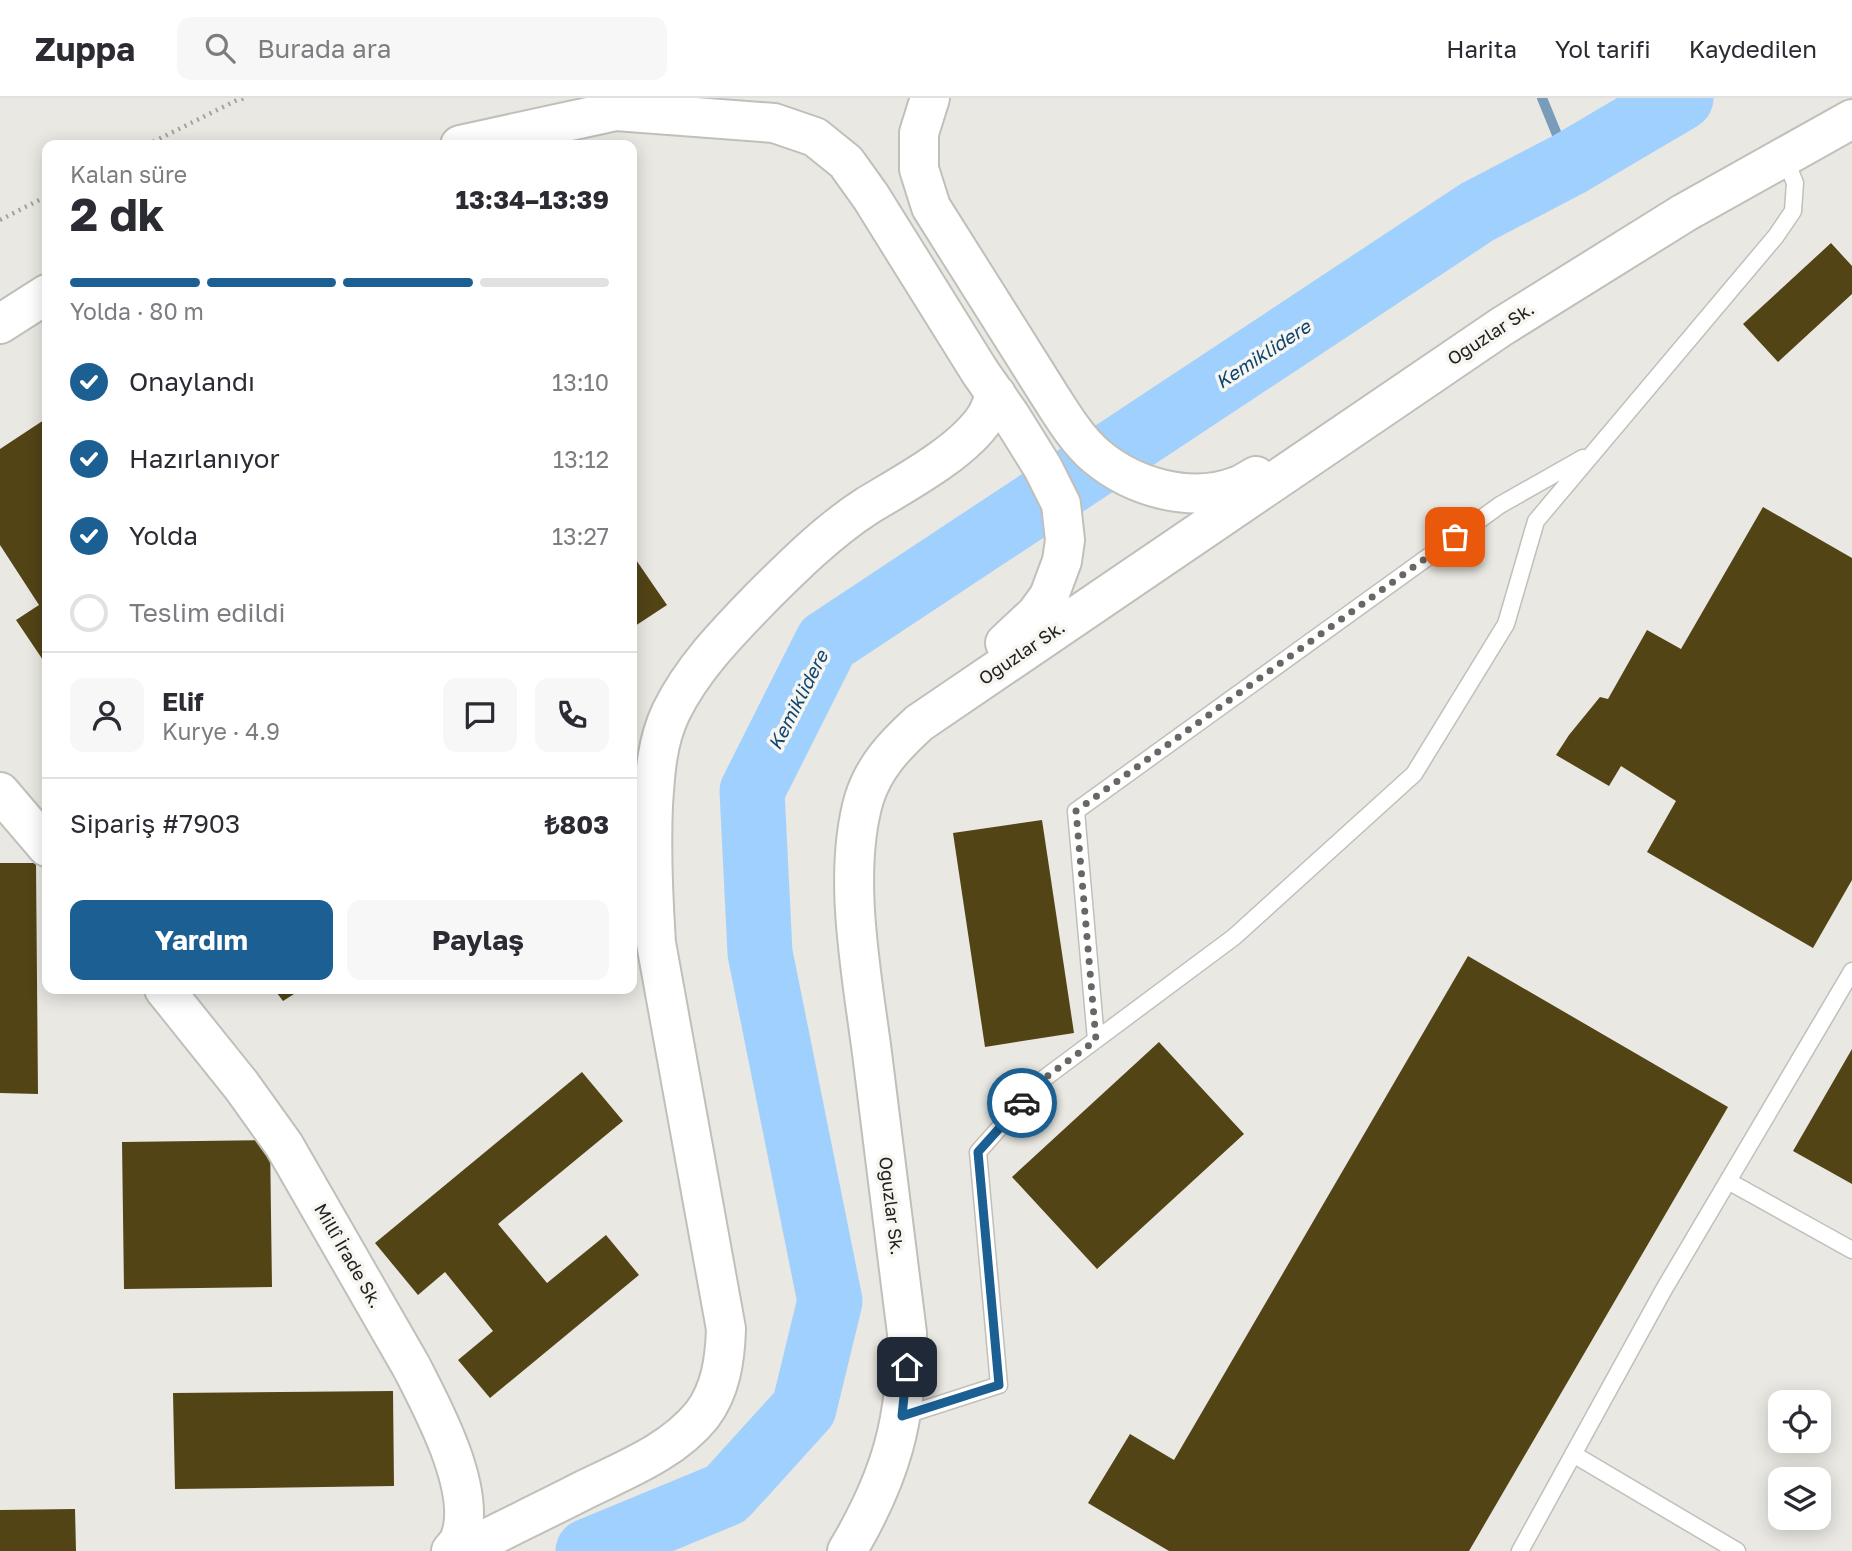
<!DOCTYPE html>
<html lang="tr">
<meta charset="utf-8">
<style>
:root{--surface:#fff;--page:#f7f7f7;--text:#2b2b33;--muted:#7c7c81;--line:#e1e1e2;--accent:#1b5f93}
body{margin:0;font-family:"Golos Text",sans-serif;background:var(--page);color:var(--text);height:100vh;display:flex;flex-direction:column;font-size:26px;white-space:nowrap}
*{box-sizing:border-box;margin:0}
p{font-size:23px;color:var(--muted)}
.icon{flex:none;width:38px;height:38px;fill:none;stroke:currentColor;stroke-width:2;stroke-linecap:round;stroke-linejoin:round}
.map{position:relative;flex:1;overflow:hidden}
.side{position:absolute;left:42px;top:42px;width:595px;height:854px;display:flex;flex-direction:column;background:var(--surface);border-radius:14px;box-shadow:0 4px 18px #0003}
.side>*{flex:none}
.tools{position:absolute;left:1768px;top:1292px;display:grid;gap:14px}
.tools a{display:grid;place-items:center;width:63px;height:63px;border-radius:14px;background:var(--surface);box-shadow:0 4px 18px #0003;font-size:35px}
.pin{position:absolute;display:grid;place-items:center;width:60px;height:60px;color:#fff;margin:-30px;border-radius:14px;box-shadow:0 4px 10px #0006}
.courier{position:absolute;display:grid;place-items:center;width:70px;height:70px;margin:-35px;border:5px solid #1b5f93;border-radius:50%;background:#fff;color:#222;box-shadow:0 2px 9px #0007}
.summary em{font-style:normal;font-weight:700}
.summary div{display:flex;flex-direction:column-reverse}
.summary{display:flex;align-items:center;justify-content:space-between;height:119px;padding:0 28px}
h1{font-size:46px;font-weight:700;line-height:52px}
.bar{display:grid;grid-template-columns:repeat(4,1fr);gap:10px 7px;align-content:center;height:84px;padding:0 28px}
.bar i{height:9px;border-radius:5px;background:var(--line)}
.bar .selected{background:var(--accent)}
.bar p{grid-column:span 4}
.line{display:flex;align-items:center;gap:18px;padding:0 28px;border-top:2px solid var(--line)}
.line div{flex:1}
.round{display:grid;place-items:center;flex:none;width:74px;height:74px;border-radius:14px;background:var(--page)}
ol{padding:0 28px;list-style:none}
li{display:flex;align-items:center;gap:21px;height:77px}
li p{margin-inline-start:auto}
li .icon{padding:7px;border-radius:50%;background:var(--accent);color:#fff;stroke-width:4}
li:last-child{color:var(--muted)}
li i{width:38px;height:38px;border:4px solid var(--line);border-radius:50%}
.cta{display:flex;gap:14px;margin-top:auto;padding:14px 28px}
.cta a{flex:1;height:80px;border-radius:14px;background:var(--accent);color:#fff;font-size:28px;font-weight:700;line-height:80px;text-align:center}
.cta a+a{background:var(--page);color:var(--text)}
header{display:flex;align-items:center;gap:42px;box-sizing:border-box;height:98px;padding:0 35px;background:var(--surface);border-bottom:2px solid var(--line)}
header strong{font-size:33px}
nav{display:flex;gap:38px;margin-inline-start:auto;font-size:24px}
.search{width:490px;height:63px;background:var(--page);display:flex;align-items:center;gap:18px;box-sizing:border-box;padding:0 24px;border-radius:14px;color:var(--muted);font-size:26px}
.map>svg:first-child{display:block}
</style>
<header>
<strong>Zuppa</strong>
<div class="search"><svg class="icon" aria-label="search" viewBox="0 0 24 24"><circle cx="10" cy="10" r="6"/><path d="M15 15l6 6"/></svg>Burada ara</div>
<nav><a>Harita</a><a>Yol tarifi</a><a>Kaydedilen</a></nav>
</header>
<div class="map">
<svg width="1852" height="1453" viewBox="0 0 1852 1453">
<rect width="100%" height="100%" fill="#e9e8e2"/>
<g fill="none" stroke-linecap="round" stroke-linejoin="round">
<path stroke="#7a9cbb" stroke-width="10" d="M1542,0L1569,66"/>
<path stroke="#a0d1fe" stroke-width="65" d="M588,1453L726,1396L804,1310L830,1203L760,855L752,693L827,544L1477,114L1569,66L1681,0"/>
</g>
<path fill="#534416" d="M1831,145L1852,168V196L1778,264L1743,226Z
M47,320V568L16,522L39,507L0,447V351Z
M1763,409L1852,460V782L1813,850L1647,754L1676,703L1621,668L1609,688L1556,657L1569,637L1600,599L1608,601L1647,532L1681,551Z
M632,456L667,507L632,530Z
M1042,722L1074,935L985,949L953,735Z
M0,765H36L38,996L0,995Z
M1468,858L1728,1009L1469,1453H1169L1088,1405L1130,1336L1174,1362Z
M274,891H302L283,903Z
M1159,944L1244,1036L1097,1171L1012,1079Z
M1852,951V1086L1793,1053Z
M582,974L623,1023L498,1126L547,1185L606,1137L639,1177L490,1300L458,1262L493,1233L445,1174L418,1197L375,1145Z
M270,1042L272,1189L124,1191L122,1044Z
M393,1293L394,1388L175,1391L173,1295Z
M75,1411L76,1453H0V1412Z"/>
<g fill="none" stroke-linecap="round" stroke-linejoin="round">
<g stroke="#c0bfba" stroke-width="19">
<path id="lane" d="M1096,942L1076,713L1500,407L1583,360
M1728,1083L1852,1152
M903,1318L999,1287L978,1054L1042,982L1234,839L1414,676L1506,526L1536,423L1776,138L1793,113L1795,85L1784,58
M1573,1356L1737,1453
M1520,1453L1663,1193L1852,873"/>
</g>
<g stroke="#c0bfba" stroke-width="42">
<path id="secondary" d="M930,0L919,35V71L931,109L1050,298C1063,318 1077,342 1096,358C1133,389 1190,406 1237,388C1244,386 1250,381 1256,378
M616,13L774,25L815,39L846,64L871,99L980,274L1010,317L1043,370L1061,406L1065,442L1062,463L1049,498L1036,516L1005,545
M460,47L616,13L642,6
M0,226L47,196
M0,694L47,749
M164,891L241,987L284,1047L411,1268C432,1309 478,1393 460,1440C459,1444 454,1449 451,1453
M462,1453C503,1432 545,1412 586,1391C627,1371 673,1353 702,1317C721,1292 725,1261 726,1231L656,845C653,799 651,753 653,707C655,675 657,643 671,614C692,571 726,536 759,502C792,469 828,433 867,408C903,386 962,355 985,320C990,313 992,304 996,296
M847,1453C891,1379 907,1322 907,1235C895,1142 884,1049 872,955C862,878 842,777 864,701C874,669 894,648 919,625L1501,229L1684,115L1852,21"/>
</g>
<path stroke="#a3a29e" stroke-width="4.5" stroke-dasharray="2 5" stroke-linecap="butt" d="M147,47L235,3L245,0
M0,122L47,98"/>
<use href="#lane" stroke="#fff" stroke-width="16"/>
<use href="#secondary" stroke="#fff" stroke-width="38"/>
</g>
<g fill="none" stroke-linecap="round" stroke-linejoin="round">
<path stroke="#686764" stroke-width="7" stroke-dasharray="0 12.6" d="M1022,1005L1042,982L1096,942L1076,713L1455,439"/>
<path stroke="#1b5f93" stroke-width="9" d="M907,1269L902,1318L999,1287L978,1054L1022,1005"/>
</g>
<g text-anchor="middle" stroke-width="7" stroke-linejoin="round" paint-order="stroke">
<g font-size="18" fill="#222120" stroke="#f7f5f0">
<text transform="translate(1491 236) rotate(-33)" y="6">Oğuzlar Sk.</text>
<text transform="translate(1022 555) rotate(-34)" y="6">Oğuzlar Sk.</text>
<text transform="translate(891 1108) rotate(83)" y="6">Oğuzlar Sk.</text>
<text transform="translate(348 1158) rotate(60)" y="6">Millî İrade Sk.</text>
</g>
<g font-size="19" font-style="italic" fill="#0e456f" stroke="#f7f5f0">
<text transform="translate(1263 256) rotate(-33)" y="7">Kemiklidere</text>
<text transform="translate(798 602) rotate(-63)" y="7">Kemiklidere</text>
</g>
</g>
</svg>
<div class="tools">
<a><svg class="icon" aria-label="locate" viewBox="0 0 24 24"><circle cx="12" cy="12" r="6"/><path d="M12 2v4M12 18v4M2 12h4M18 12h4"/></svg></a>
<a><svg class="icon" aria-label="layers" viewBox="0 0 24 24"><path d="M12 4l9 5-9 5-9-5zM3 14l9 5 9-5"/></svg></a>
</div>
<div class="pin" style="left:1455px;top:439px;background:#ea580c"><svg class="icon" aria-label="bag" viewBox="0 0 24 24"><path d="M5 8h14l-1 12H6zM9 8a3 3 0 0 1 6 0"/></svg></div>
<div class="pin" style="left:907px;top:1269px;background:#1f2937"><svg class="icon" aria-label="home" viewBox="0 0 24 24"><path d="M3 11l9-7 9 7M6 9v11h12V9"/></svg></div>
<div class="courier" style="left:1022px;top:1005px"><svg class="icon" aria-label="car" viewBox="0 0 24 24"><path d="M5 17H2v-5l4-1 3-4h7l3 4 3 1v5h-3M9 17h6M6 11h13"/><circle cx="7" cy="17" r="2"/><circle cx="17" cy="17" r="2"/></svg></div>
<section class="side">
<div class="summary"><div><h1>2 dk</h1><p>Kalan süre</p></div><em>13:34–13:39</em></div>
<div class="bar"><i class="selected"></i><i class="selected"></i><i class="selected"></i><i></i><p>Yolda · 80 m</p></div>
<ol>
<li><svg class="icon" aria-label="check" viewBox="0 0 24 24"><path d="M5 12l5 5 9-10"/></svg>Onaylandı<p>13:10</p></li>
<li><svg class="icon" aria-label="check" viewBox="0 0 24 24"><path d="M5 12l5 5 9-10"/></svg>Hazırlanıyor<p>13:12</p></li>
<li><svg class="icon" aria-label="check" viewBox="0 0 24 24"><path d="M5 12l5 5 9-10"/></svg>Yolda<p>13:27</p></li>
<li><i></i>Teslim edildi</li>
</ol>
<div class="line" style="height:126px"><a class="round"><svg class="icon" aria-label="person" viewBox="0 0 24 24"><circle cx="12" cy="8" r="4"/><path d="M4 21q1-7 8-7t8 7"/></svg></a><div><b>Elif</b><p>Kurye · 4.9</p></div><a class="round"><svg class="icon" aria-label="chat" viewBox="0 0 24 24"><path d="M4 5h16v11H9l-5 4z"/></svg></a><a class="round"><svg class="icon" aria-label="phone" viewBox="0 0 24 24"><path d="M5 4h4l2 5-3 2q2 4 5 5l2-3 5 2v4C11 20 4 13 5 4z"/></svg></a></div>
<div class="line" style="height:91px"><div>Sipariş #7903</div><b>₺803</b></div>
<div class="cta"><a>Yardım</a><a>Paylaş</a></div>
</section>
</div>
